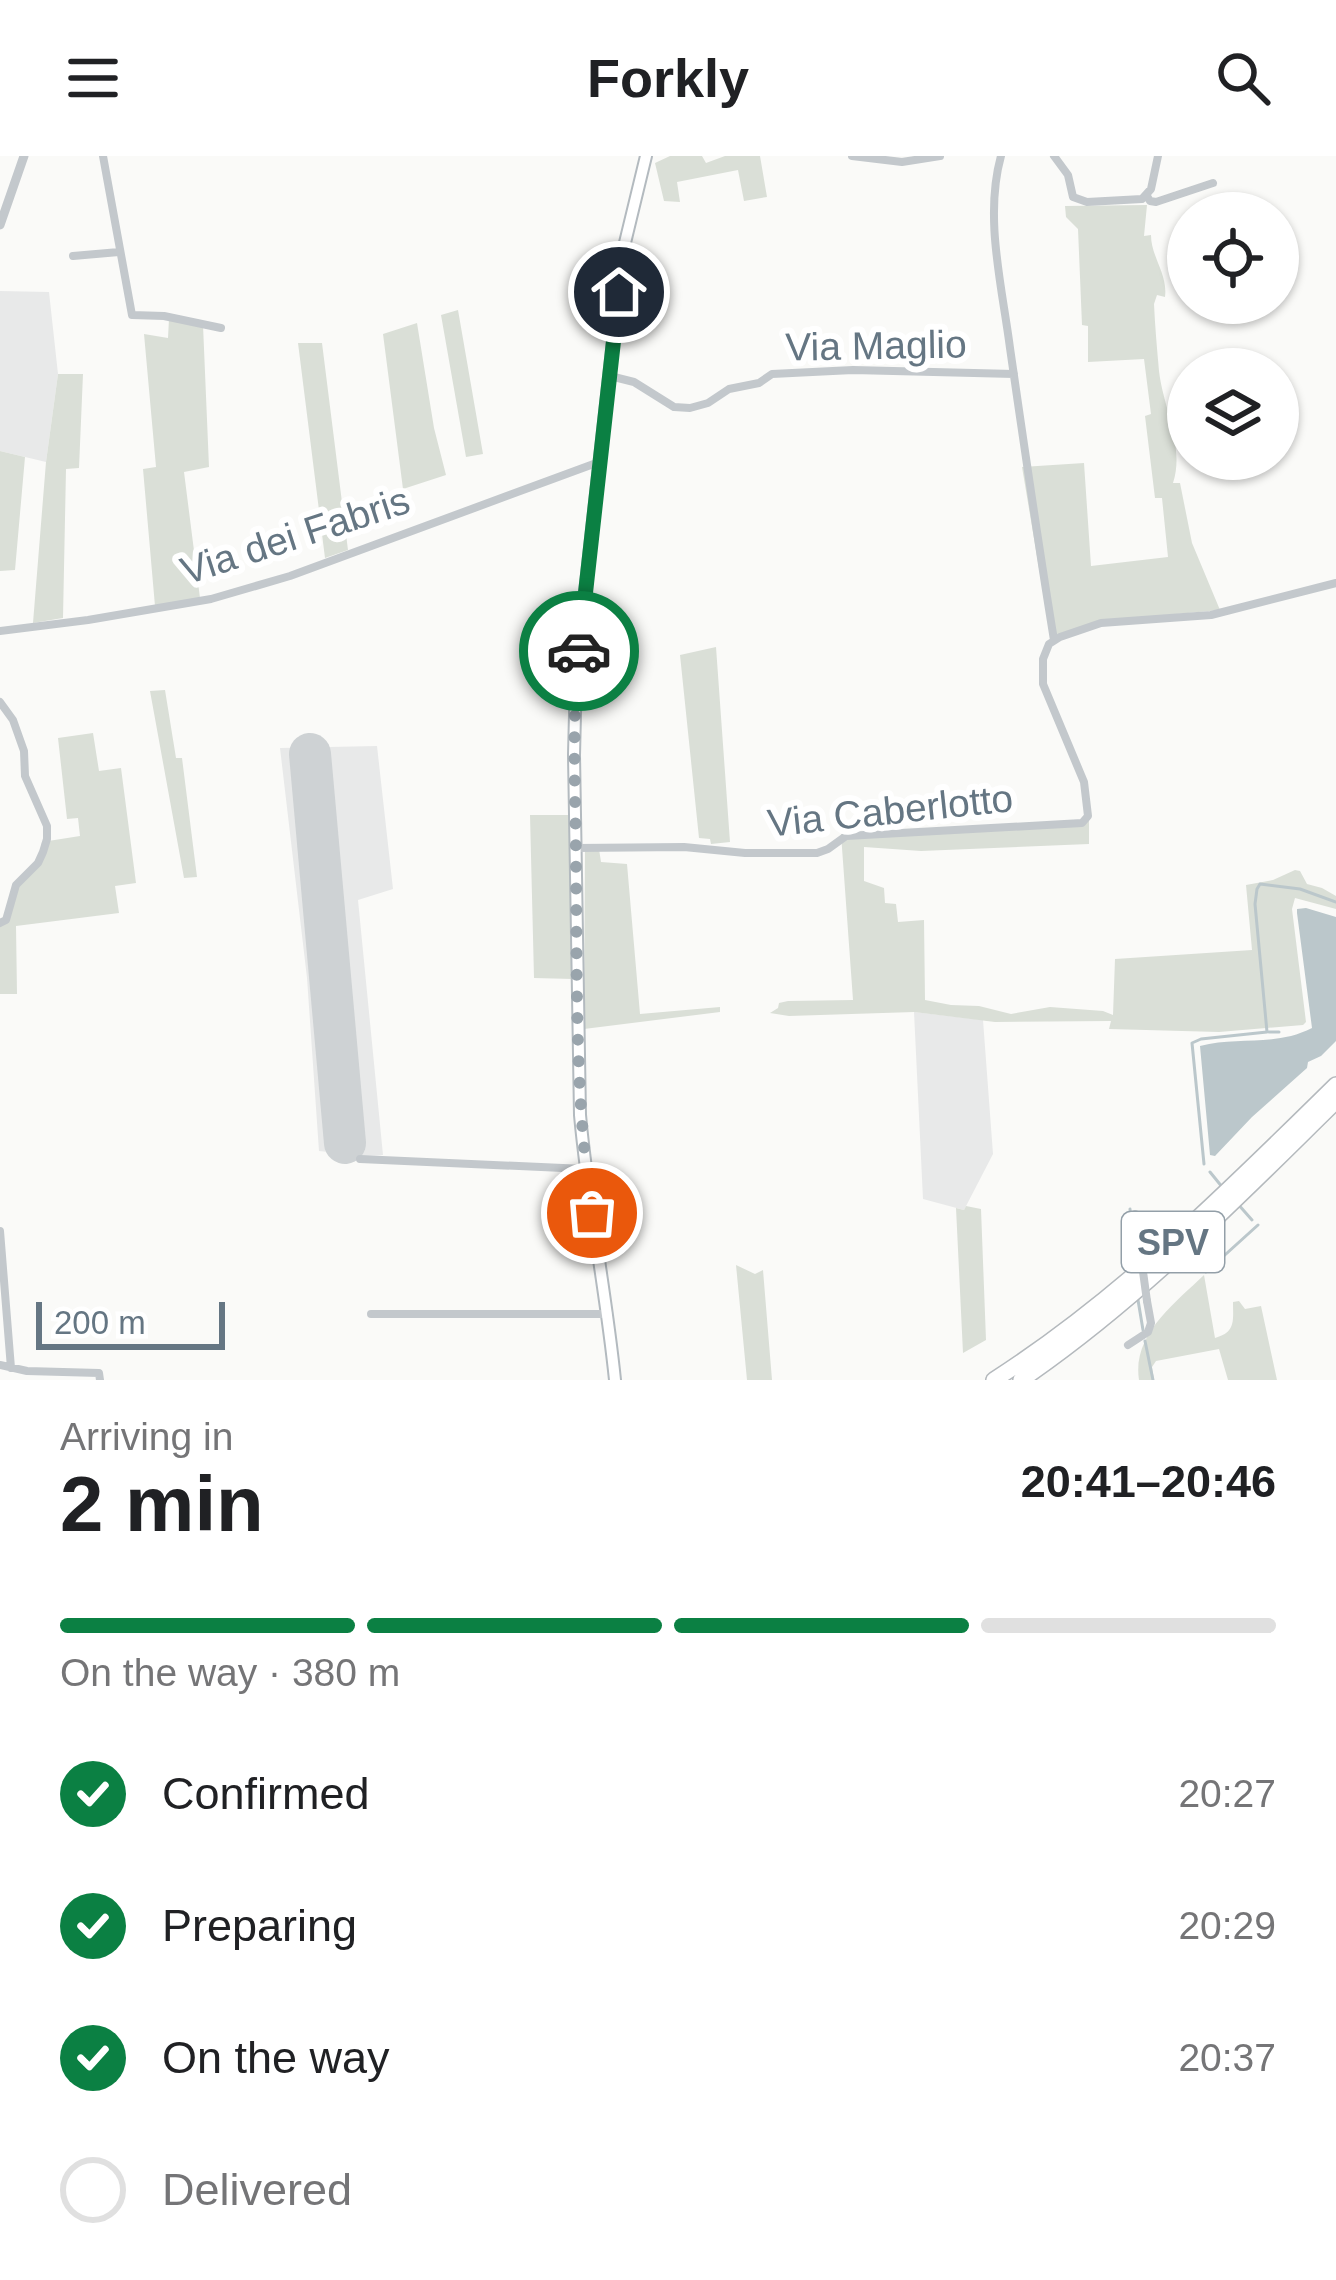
<!DOCTYPE html>
<meta charset="utf-8">
<style>
:root{--surface:#fff;--page:#f2f2f2;--text:#202124;--muted:#757577;--line:#e0e0e0;--accent:#0b8043}
body{margin:0;font-family:Arial,sans-serif;background:var(--page);color:var(--text);height:100vh;display:flex;flex-direction:column;font-size:45px;white-space:nowrap}
*{box-sizing:border-box;margin:0}
p{font-size:39px;color:var(--muted)}
.icon{flex:none;width:66px;height:66px;fill:none;stroke:currentColor;stroke-width:2;stroke-linecap:round;stroke-linejoin:round}
.map{position:relative;height:1224px;overflow:hidden}
.drawer{display:flex;flex-direction:column;background:var(--surface);flex:1}
.drawer>*{flex:none}
.buttons{position:absolute;left:1167px;top:36px;display:grid;gap:24px}
.buttons a{display:grid;place-items:center;width:132px;height:132px;border-radius:50%;background:var(--surface);box-shadow:0 3px 9px #0004;font-size:60px}
.scale{position:absolute;left:36px;bottom:30px;width:189px;box-sizing:border-box;padding-left:12px;border:6px solid #657683;border-top:0;font-size:33px;line-height:42px;white-space:nowrap;color:#657683;-webkit-text-stroke:9px #fff;paint-order:stroke}
.pin{position:absolute;display:grid;place-items:center;width:102px;height:102px;color:#fff;margin:-51px;border:6px solid #fff;border-radius:50%;box-shadow:0 3px 12px #0007}
.courier{position:absolute;display:grid;place-items:center;width:120px;height:120px;margin:-60px;border:9px solid #0b8043;border-radius:50%;background:#fff;color:#222;box-shadow:0 3px 15px #0007}
.summary em{font-style:normal;font-weight:600}
.summary div{display:flex;flex-direction:column-reverse}
.summary{display:flex;align-items:center;justify-content:space-between;height:204px;padding:0 60px}
h1{font-size:78px;font-weight:600;line-height:90px}
.bar{display:grid;grid-template-columns:repeat(4,1fr);gap:18px 12px;align-content:center;height:144px;padding:0 60px}
.bar i{height:15px;border-radius:9px;background:var(--line)}
.bar .on{background:var(--accent)}
.bar p{grid-column:span 4}
ol{padding:0 60px;list-style:none}
li{display:flex;align-items:center;gap:36px;height:132px}
li p{margin-inline-start:auto}
li .icon{padding:12px;border-radius:50%;background:var(--accent);color:#fff;stroke-width:4}
li:last-child{color:var(--muted)}
li i{width:66px;height:66px;border:6px solid var(--line);border-radius:50%}
header{display:flex;justify-content:space-between;align-items:center;height:156px;padding:0 60px;background:var(--surface);font-size:54px;font-weight:600}
.map>svg:first-child{display:block}
</style>
<header><svg class="icon" aria-label="menu" viewBox="0 0 24 24"><path d="M4 6h16M4 12h16M4 18h16"/></svg>Forkly<svg class="icon" aria-label="search" viewBox="0 0 24 24"><circle cx="10" cy="10" r="6"/><path d="M15 15l6 6"/></svg></header>
<div class="map">
<svg width="1336" height="1224" viewBox="0 0 1336 1224">
<rect width="100%" height="100%" fill="#fafaf8"/>
<path fill="#e8e9e9" d="M0,135L49,136L58,218L46,306L0,295Z
M377,590L393,733L358,744L383,999L364,1000L319,995L307,822L280,592Z
M914,856L983,864L993,998L964,1054L923,1043Z"/>
<path fill="#dadfd7" d="M670,0H702L706,7L725,0H760L767,41L744,45L738,14L677,26L680,46L664,45L655,7Z
M1147,49L1144,80L1151,79C1151,101 1168,118 1165,141L1157,139L1154,148C1155,170 1157,193 1159,215C1163,251 1185,291 1173,327H1180L1192,387L1220,454L1113,464L1051,484L1022,311L1084,307L1091,410L1168,401L1162,342H1155L1145,260L1151,258L1144,203L1088,206V170L1082,169L1078,73L1066,61L1065,50Z
M458,154L483,298L466,301L441,159Z
M169,163L203,169L209,311L184,316L200,442L155,450L143,313L156,311L144,178L168,182Z
M417,167L434,272L446,319L403,333L383,178Z
M298,187H322L348,394L325,402Z
M58,218H83L79,312L66,313L63,462L33,467L46,306Z
M0,295L25,301L15,414L0,415Z
M716,491L730,686L711,688L710,683L699,682L680,499Z
M165,534L176,602H182L197,721L184,722L150,535Z
M93,577L99,615L121,612L136,727L115,730L119,757L16,770L17,838H0V767L6,763L12,741L40,697L42,686L80,680L78,662L67,663L58,582Z
M530,659H571L574,694L573,823L534,822Z
M1089,665V688L921,695L864,691V725L884,732L885,747L896,748L898,766L924,764L925,844L951,849L979,850L1011,858L1050,851L1103,855L1113,859L1115,803L1252,794L1246,729L1273,724L1295,714L1300,715L1307,728L1322,732L1336,740V753L1295,742L1292,753L1306,866L1303,869L1219,876L1109,873L1111,865L995,866L914,856L789,860L770,857L778,852L779,847L788,845L853,844L841,678Z
M585,688L599,693L601,706L627,708L640,858L720,851V856L584,873Z
M966,1050L981,1053L986,1184L963,1197L956,1052L964,1054Z
M736,1109L755,1118L763,1114L772,1224H747Z
M1204,1119L1215,1182C1236,1176 1233,1165 1233,1146L1239,1145L1245,1153L1261,1150L1277,1224H1228L1219,1193L1156,1205L1152,1211L1154,1224H1139C1132,1179 1174,1148 1204,1119Z"/>
<path fill="#bbc7cb" d="M1306,752L1336,761V885L1321,900L1308,906L1307,912L1252,961L1215,1000L1210,999L1200,890C1238,880 1275,891 1312,872L1297,757V753Z"/>
<g fill="none" stroke-linecap="round" stroke-linejoin="round">
<path stroke="#bbc7cb" stroke-width="3" d="M1269,876H1279
M1204,1008L1192,887L1201,883L1267,876L1255,748L1257,733L1260,728L1300,733L1336,746
M1210,1016L1223,1032
M1237,1047L1252,1064
M1130,1053L1133,1111
M1206,1116L1258,1069
M1138,1144L1143,1174
M1145,1185L1153,1224"/>
<path stroke="#ced2d4" stroke-width="42" d="M310,598L345,987"/>
<g stroke="#b3babf" stroke-width="14">
<path id="secondary" d="M615,1224C606,1135 588,1048 580,959L574,599L576,517L623,95L646,0"/>
</g>
<g stroke="#b4b9bd" stroke-width="18">
<path id="motorway" d="M994,1224C1122,1142 1228,1035 1336,929
M1021,1224C1138,1144 1235,1044 1336,945"/>
</g>
<path stroke="#c3c8cc" stroke-width="8" d="M103,0L132,159L164,160L221,172
M852,0L902,6L940,0
M1001,0C984,61 1002,130 1010,192C1024,289 1038,387 1054,484
M1054,0L1068,19L1073,41L1087,46L1142,43L1151,33L1158,0
M1147,40L1150,45L1156,46L1213,27
M73,100L119,96
M610,220L634,226L674,251L690,252L708,247L729,233L759,227L772,218L853,214L1014,218
M0,475L88,464L211,443L290,420L599,306
M0,546L13,564L24,595L25,620L47,670V683L43,696L38,707L16,729L6,764L0,767
M576,692L684,691L745,697H817L828,693L846,680L1082,667L1088,660L1084,626L1043,528V503L1049,488L1060,481L1101,467L1211,459L1336,427
M360,1003L585,1013
M1135,1058L1141,1101
M0,1075L11,1212
M371,1158H608
M1128,1189L1148,1176L1151,1167L1147,1145
M0,1209L27,1215L99,1217L100,1224"/>
<path stroke="#c3c8cc" stroke-width="9" d="M0,69L24,0"/>
<use href="#secondary" stroke="#fff" stroke-width="10"/>
<use href="#motorway" stroke="#fff" stroke-width="15"/>
<path stroke="#c3c8cc" stroke-width="8" d="M1141,1101L1147,1145"/>
</g>
<g fill="none" stroke-linecap="round" stroke-linejoin="round">
<path stroke="#99a4ac" stroke-width="12" stroke-dasharray="0 21.6" d="M579,495C571,568 576,642 576,716C577,830 575,944 592,1057"/>
<path stroke="#0b8043" stroke-width="15" d="M579,495L619,136"/>
</g>
<g text-anchor="middle" stroke-width="12" stroke-linejoin="round" paint-order="stroke">
<rect fill="#fff" stroke="#939fa8" stroke-width="3" x="1122" y="1056" width="102" height="60" rx="9"/>
<g font-size="36" font-weight="bold" fill="#657683">
<text x="1173" y="1099">SPV</text>
</g>
<g font-size="39" fill="#657683" stroke="#fff">
<text transform="translate(876 189) rotate(-1)" y="14">Via Maglio</text>
<text transform="translate(295 379) rotate(-18)" y="14">Via dei Fabris</text>
<text transform="translate(890 654) rotate(-6)" y="14">Via Caberlotto</text>
</g>
</g>
</svg>
<div class="buttons">
<a><svg class="icon" aria-label="locate" viewBox="0 0 24 24"><circle cx="12" cy="12" r="6"/><path d="M12 2v4M12 18v4M2 12h4M18 12h4"/></svg></a>
<a><svg class="icon" aria-label="layers" viewBox="0 0 24 24"><path d="M12 4l9 5-9 5-9-5zM3 14l9 5 9-5"/></svg></a>
</div>
<div class="scale">200 m</div>
<div class="pin" style="left:592px;top:1057px;background:#ea580c"><svg class="icon" aria-label="bag" viewBox="0 0 24 24"><path d="M5 8h14l-1 12H6zM9 8a3 3 0 0 1 6 0"/></svg></div>
<div class="pin" style="left:619px;top:136px;background:#1f2937"><svg class="icon" aria-label="home" viewBox="0 0 24 24"><path d="M3 11l9-7 9 7M6 9v11h12V9"/></svg></div>
<div class="courier" style="left:579px;top:495px"><svg class="icon" aria-label="car" viewBox="0 0 24 24"><path d="M5 17H2v-5l4-1 3-4h7l3 4 3 1v5h-3M9 17h6M6 11h13"/><circle cx="7" cy="17" r="2"/><circle cx="17" cy="17" r="2"/></svg></div>
</div>
<section class="drawer">
<div class="summary"><div><h1>2 min</h1><p>Arriving in</p></div><em>20:41–20:46</em></div>
<div class="bar"><i class="on"></i><i class="on"></i><i class="on"></i><i></i><p>On the way · 380 m</p></div>
<ol>
<li><svg class="icon" aria-label="check" viewBox="0 0 24 24"><path d="M5 12l5 5 9-10"/></svg>Confirmed<p>20:27</p></li>
<li><svg class="icon" aria-label="check" viewBox="0 0 24 24"><path d="M5 12l5 5 9-10"/></svg>Preparing<p>20:29</p></li>
<li><svg class="icon" aria-label="check" viewBox="0 0 24 24"><path d="M5 12l5 5 9-10"/></svg>On the way<p>20:37</p></li>
<li><i></i>Delivered</li>
</ol>
</section>
